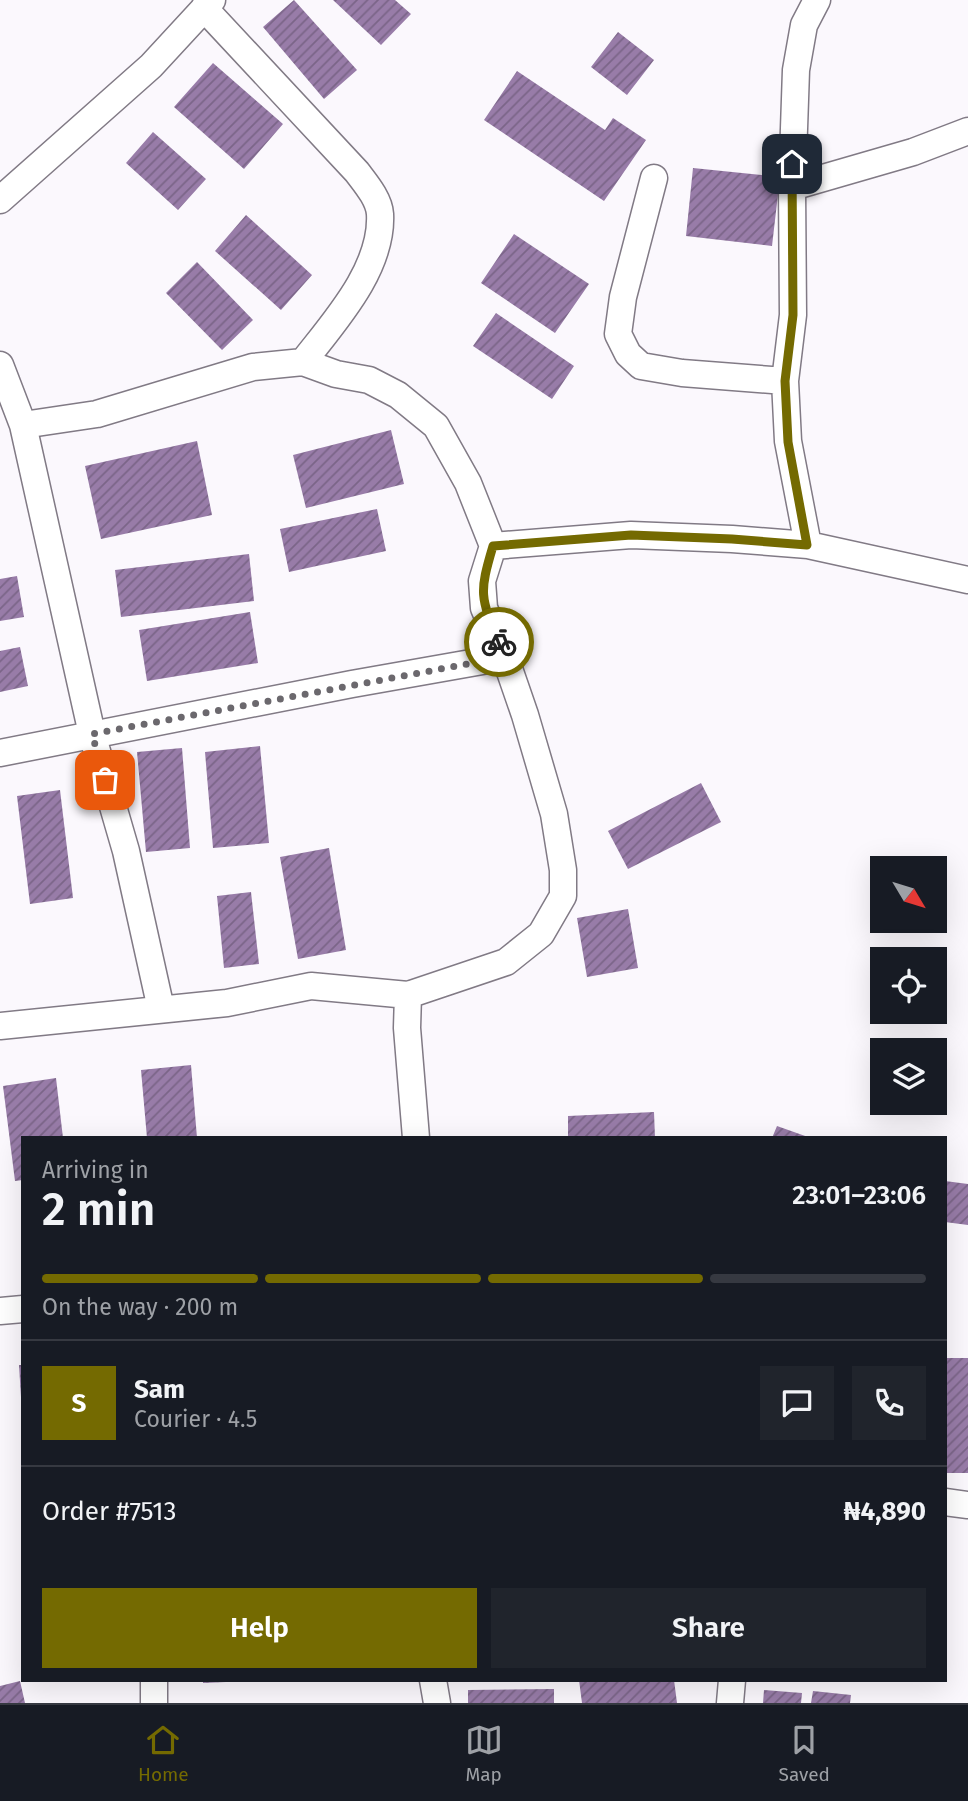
<!DOCTYPE html>
<meta charset="utf-8">
<style>
:root{--surface:#171b24;--page:#20242c;--text:#f1f3f6;--muted:#9ea1a6;--line:#363941;--accent:#746a01}
body{margin:0;font-family:"Fira Sans",sans-serif;background:var(--page);color:var(--text);height:100vh;display:flex;flex-direction:column;font-size:26px;white-space:nowrap}
*{box-sizing:border-box;margin:0}
p{font-size:23px;color:var(--muted)}
.icon{flex:none;width:38px;height:38px;fill:none;stroke:currentColor;stroke-width:2;stroke-linecap:round;stroke-linejoin:round}
.map{position:relative;flex:1;overflow:hidden}
.panel{position:absolute;left:21px;top:1136px;width:926px;height:546px;display:flex;flex-direction:column;background:var(--surface);border-radius:0px;box-shadow:0 7px 28px #0002}
.panel>*{flex:none}
.needle{width:46px;rotate:128deg}
.fabs{position:absolute;left:870px;top:856px;display:grid;gap:14px}
.fabs a{display:grid;place-items:center;width:77px;height:77px;border-radius:0px;background:var(--surface);box-shadow:0 7px 28px #0002;font-size:35px}
.pin{position:absolute;display:grid;place-items:center;width:60px;height:60px;color:#fff;margin:-30px;border-radius:14px;box-shadow:0 4px 10px #0006}
.courier{position:absolute;display:grid;place-items:center;width:70px;height:70px;margin:-35px;border:5px solid #746a01;border-radius:50%;background:#fff;color:#222;box-shadow:0 2px 9px #0007}
.head em{font-style:normal;font-weight:600}
.head div{display:flex;flex-direction:column-reverse}
.head{display:flex;align-items:center;justify-content:space-between;height:119px;padding:0 21px}
h1{font-size:46px;font-weight:600;line-height:52px}
.bar{display:grid;grid-template-columns:repeat(4,1fr);gap:10px 7px;align-content:center;height:84px;padding:0 21px}
.bar i{height:9px;border-radius:5px;background:var(--line)}
.bar .current{background:var(--accent)}
.bar p{grid-column:span 4}
.line{display:flex;align-items:center;gap:18px;padding:0 21px;border-top:2px solid var(--line)}
.line div{flex:1}
.round{display:grid;place-items:center;flex:none;width:74px;height:74px;border-radius:0px;background:var(--page)}
.button{display:flex;gap:14px;margin-top:auto;padding:14px 21px}
.button a{flex:1;height:80px;border-radius:0px;background:var(--accent);color:#fff;font-size:28px;font-weight:600;line-height:80px;text-align:center}
.button a+a{background:var(--page);color:var(--text)}
.tabs{display:flex;justify-content:space-around;align-items:center;height:98px;border-top:2px solid var(--line);background:var(--surface);font-size:19px;color:var(--muted)}
.tabs a{display:grid;justify-items:center;gap:4px}
.tabs .current{color:var(--accent)}
.map>svg:first-child{display:block}
</style>
<div class="map">
<svg width="968" height="1703" viewBox="0 0 968 1703">
<defs>
<pattern id="building-hatch" width="6" height="6" patternUnits="userSpaceOnUse" patternTransform="scale(1.75)"><rect width="6" height="6" fill="#987ca8"/><path d="M-1 1l2-2M0 6l6-6M5 7l2-2" fill="none" stroke="#7b6588"/></pattern>
</defs>
<rect width="100%" height="100%" fill="#fbf8fd"/>
<path fill="url(#building-hatch)" d="M294,0L357,70L324,99L263,27Z
M333,0H395L411,14L381,45Z
M618,32L654,60L627,95L591,67Z
M213,63L283,124L244,169L174,107Z
M517,71L605,130L613,118L646,140L604,201L484,120Z
M153,132L206,179L178,210L126,163Z
M693,168L780,177L772,246L686,236Z
M246,215L312,275L281,310L215,251Z
M514,234L589,284L555,333L481,283Z
M197,262L253,320L222,350L166,293Z
M496,313L574,366L552,399L473,346Z
M391,430L404,484L306,508L293,455Z
M197,441L212,515L101,539L85,466Z
M377,509L386,551L289,572L280,529Z
M249,554L254,601L121,617L115,570Z
M17,576L24,617L0,621V579Z
M250,612L258,663L147,681L139,630Z
M20,647L28,686L0,692V651Z
M260,746L269,843L213,848L205,752Z
M182,748L190,848L146,852L137,752Z
M701,783L721,822L628,869L608,831Z
M60,790L73,898L30,904L17,796Z
M329,848L346,950L298,959L280,857Z
M251,892L259,964L224,968L217,896Z
M628,909L638,968L587,977L577,918Z
M191,1065L197,1138H147L141,1070Z
M56,1078L63,1138H23V1180L15,1181L3,1086Z
M654,1112L655,1138H568V1116Z
M777,1126L808,1137V1138H772Z
M945,1181L968,1184V1225L945,1222Z
M945,1358H968V1473H945Z
M19,1365H23V1397H21Z
M203,1680H226V1682L203,1683Z
M579,1680H674L677,1703H582Z
M20,1681L25,1703H0V1686Z
M554,1689V1703H468V1690Z
M764,1690L802,1693L801,1703H763Z
M813,1691L851,1695L850,1703H811Z"/>
<g fill="none" stroke-linecap="round" stroke-linejoin="round">
<g stroke="#817a85" stroke-width="29">
<path id="minor" d="M204,8L357,172C366,184 379,199 380,214C383,269 334,322 303,362
M654,178L623,297L618,334L628,354L641,366L682,373L785,381
M792,187L913,152L968,131
M0,200L151,66L212,0
M0,365L23,425L92,734L126,851L161,1009
M23,425L97,414L253,367L303,362L336,374L369,380L398,395L436,426L468,483L493,546L631,535L732,539L808,545L968,580
M808,545L788,441L785,381L793,315L792,187L796,70L804,25L817,0
M0,753L352,684L505,657
M408,995L407,1028L416,1138
M0,1026L227,1003L311,986L408,995L506,962L541,934L563,896V870L554,814L525,715L505,657L484,608L482,581L493,546
M0,1311L23,1309
M945,1502L968,1505
M154,1680V1703
M433,1680L437,1703
M730,1703L732,1680"/>
</g>
<use href="#minor" stroke="#fff" stroke-width="26"/>
</g>
<g fill="none" stroke-linecap="round" stroke-linejoin="round">
<path stroke="#6b686d" stroke-width="7" stroke-dasharray="0 12.6" d="M105,780L92,734L505,657L499,642"/>
<path stroke="#746a01" stroke-width="9" d="M499,642C480,597 479,593 493,546L631,535L732,539L807,545L788,442L785,381L793,315L792,164"/>
</g>
</svg>
<div class="fabs">
<a><svg class="needle" viewBox="-14 -14 28 28"><path d="M0-13l5 13h-10z" fill="#e53935"/><path d="M0 13l5-13h-10z" fill="#9ea1a6"/></svg></a>
<a><svg class="icon" aria-label="locate" viewBox="0 0 24 24"><circle cx="12" cy="12" r="6"/><path d="M12 2v4M12 18v4M2 12h4M18 12h4"/></svg></a>
<a><svg class="icon" aria-label="layers" viewBox="0 0 24 24"><path d="M12 4l9 5-9 5-9-5zM3 14l9 5 9-5"/></svg></a>
</div>
<div class="pin" style="left:105px;top:780px;background:#ea580c"><svg class="icon" aria-label="bag" viewBox="0 0 24 24"><path d="M5 8h14l-1 12H6zM9 8a3 3 0 0 1 6 0"/></svg></div>
<div class="pin" style="left:792px;top:164px;background:#1f2937"><svg class="icon" aria-label="home" viewBox="0 0 24 24"><path d="M3 11l9-7 9 7M6 9v11h12V9"/></svg></div>
<div class="courier" style="left:499px;top:642px"><svg class="icon" aria-label="bike" viewBox="0 0 24 24"><circle cx="6" cy="16" r="4"/><circle cx="18" cy="16" r="4"/><path d="M6 16l4-8h5l3 8M10 8l3 8H6M13 5h3"/></svg></div>
<section class="panel">
<div class="head"><div><h1>2 min</h1><p>Arriving in</p></div><em>23:01–23:06</em></div>
<div class="bar"><i class="current"></i><i class="current"></i><i class="current"></i><i></i><p>On the way · 200 m</p></div>
<div class="line" style="height:126px"><b class="round" style="background:var(--accent);color:#fff">S</b><div><b>Sam</b><p>Courier · 4.5</p></div><a class="round"><svg class="icon" aria-label="chat" viewBox="0 0 24 24"><path d="M4 5h16v11H9l-5 4z"/></svg></a><a class="round"><svg class="icon" aria-label="phone" viewBox="0 0 24 24"><path d="M5 4h4l2 5-3 2q2 4 5 5l2-3 5 2v4C11 20 4 13 5 4z"/></svg></a></div>
<div class="line" style="height:91px"><div>Order #7513</div><b>₦4,890</b></div>
<div class="button"><a>Help</a><a>Share</a></div>
</section>
</div>
<nav class="tabs">
<a class="current"><svg class="icon" aria-label="home" viewBox="0 0 24 24"><path d="M3 11l9-7 9 7M6 9v11h12V9"/></svg>Home</a>
<a><svg class="icon" aria-label="map" viewBox="0 0 24 24"><path d="M3 6l6-2 6 2 6-2v14l-6 2-6-2-6 2zM9 4v14M15 6v14"/></svg>Map</a>
<a><svg class="icon" aria-label="saved" viewBox="0 0 24 24"><path d="M7 4h10v16l-5-4-5 4z"/></svg>Saved</a>
</nav>
